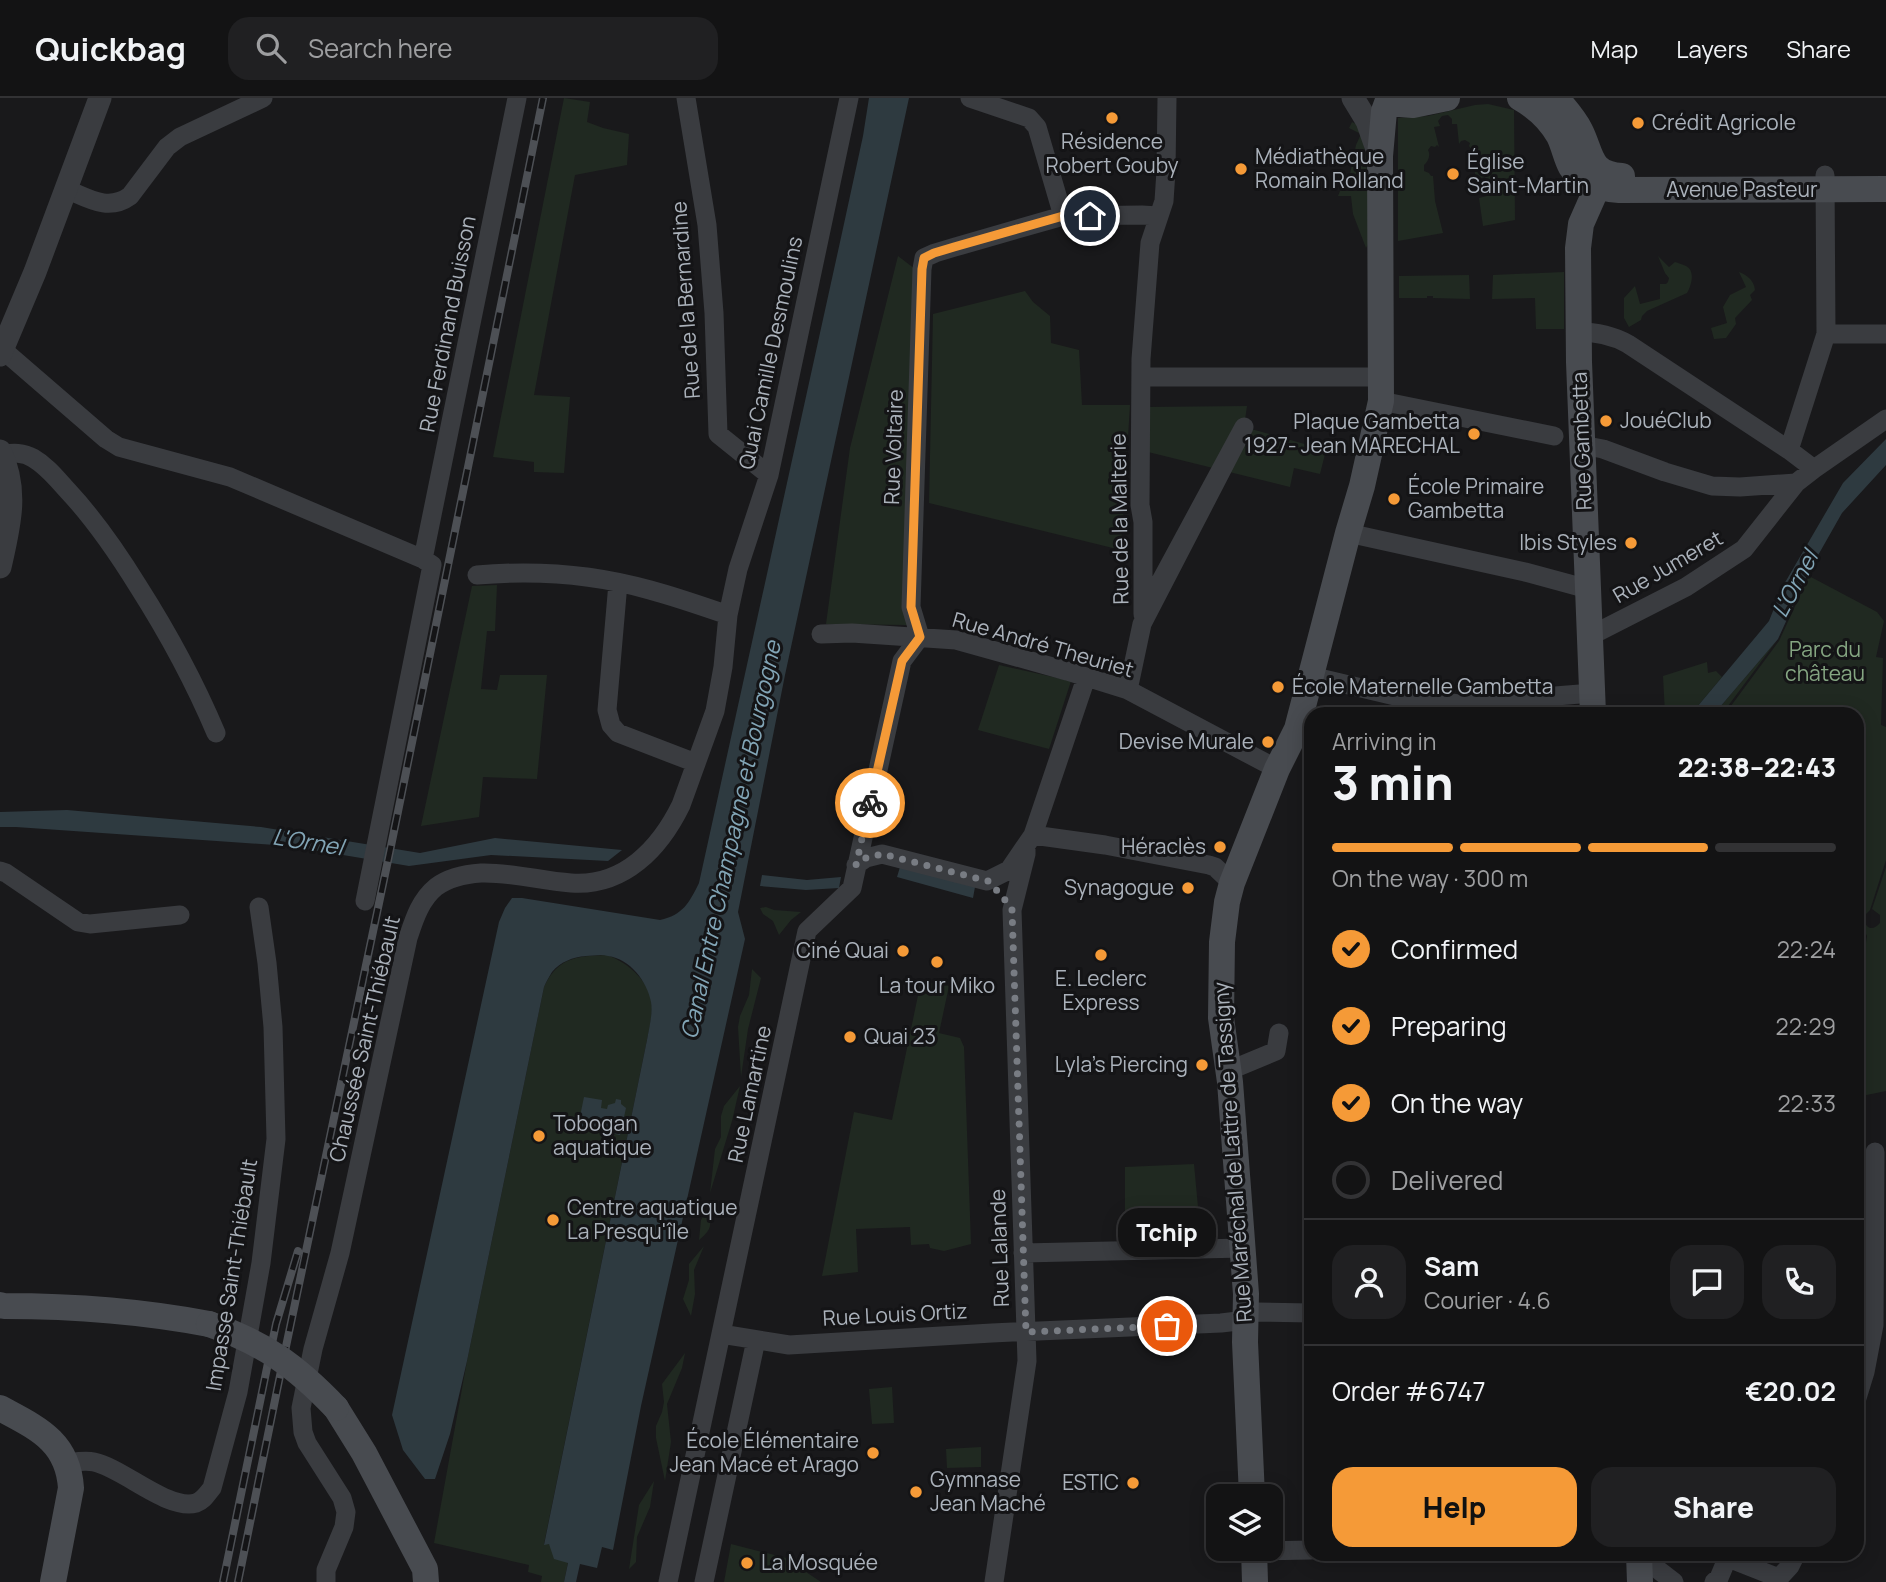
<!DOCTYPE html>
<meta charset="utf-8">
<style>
:root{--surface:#131314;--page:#202022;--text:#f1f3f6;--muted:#9d9ea0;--line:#323234;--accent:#f59a37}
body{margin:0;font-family:Manrope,sans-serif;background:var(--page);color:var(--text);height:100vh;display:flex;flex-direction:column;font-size:26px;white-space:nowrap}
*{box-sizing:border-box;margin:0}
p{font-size:23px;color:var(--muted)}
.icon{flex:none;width:38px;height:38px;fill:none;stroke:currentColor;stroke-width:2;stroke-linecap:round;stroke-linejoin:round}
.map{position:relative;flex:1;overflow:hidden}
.panel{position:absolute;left:1304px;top:609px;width:560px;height:854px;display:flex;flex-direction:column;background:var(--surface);border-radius:21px;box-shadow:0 4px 18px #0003,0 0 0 2px var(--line)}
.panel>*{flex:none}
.controls{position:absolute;left:1206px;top:1386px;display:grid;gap:14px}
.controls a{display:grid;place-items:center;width:77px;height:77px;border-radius:14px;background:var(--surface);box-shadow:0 4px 18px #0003,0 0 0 2px var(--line);font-size:35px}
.pin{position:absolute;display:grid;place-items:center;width:60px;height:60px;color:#fff;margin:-30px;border:4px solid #fff;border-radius:50%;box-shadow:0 2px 7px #0007}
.courier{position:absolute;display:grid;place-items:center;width:70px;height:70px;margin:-35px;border:5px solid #f59a37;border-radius:50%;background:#fff;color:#222;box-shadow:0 2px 9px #0007}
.bubble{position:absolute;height:49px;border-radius:21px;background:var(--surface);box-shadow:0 4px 18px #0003,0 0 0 2px var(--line);font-size:23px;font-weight:800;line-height:49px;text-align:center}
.headline em{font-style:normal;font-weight:800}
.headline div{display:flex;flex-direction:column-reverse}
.headline{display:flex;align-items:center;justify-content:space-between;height:119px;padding:0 28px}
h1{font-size:46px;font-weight:800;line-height:52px}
.bar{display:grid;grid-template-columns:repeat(4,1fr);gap:10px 7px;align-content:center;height:84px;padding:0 28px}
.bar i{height:9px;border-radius:5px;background:var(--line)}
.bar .active{background:var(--accent)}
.bar p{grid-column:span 4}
.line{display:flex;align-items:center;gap:18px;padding:0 28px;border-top:2px solid var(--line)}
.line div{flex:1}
.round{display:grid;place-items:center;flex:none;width:74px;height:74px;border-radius:21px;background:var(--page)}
ol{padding:0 28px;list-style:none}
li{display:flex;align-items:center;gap:21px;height:77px}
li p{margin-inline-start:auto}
li .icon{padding:7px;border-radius:50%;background:var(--accent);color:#111;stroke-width:4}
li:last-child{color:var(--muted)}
li i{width:38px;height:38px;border:4px solid var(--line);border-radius:50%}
.primary-button{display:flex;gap:14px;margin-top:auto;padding:14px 28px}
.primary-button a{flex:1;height:80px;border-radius:21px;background:var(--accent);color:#111;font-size:28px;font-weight:800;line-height:80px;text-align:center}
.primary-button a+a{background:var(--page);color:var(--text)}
header{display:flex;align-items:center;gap:42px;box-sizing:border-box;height:98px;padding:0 35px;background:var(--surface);border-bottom:2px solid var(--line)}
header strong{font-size:33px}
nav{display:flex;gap:38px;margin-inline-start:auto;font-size:24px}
.search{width:490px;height:63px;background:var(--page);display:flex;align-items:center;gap:18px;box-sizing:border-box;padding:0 24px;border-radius:21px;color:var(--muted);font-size:26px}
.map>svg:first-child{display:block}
</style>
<header>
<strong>Quickbag</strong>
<div class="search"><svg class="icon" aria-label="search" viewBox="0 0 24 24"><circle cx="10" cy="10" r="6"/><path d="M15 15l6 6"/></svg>Search here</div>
<nav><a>Map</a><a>Layers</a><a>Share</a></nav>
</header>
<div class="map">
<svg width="1886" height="1484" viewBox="0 0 1886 1484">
<rect width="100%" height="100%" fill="#19191b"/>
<path fill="#202921" d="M564,0L590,4L587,24L603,30L629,36L627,67L575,77L534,297L570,299L564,375L534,374V364L493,359Z
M1488,6L1514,12L1515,122L1483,128L1479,100L1491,97L1489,85L1485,79L1476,81L1474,70L1481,64L1479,58L1475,56L1469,48L1470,45L1465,42L1461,43L1459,46L1457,26H1452V21L1448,17L1442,18L1438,23L1440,28L1434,29L1439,49L1437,47L1435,49L1431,48L1428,52C1431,57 1428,64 1424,67V73L1429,75L1431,78H1433L1435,103L1443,135L1398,143V20L1428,18L1475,7Z
M1352,24L1358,27C1365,45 1367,62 1367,81L1340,82L1338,77L1350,76L1356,47L1361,36L1349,30Z
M1340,93H1368L1369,144L1366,150L1353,116L1351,98H1338Z
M898,158L915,171L907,527L826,526L850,350Z
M1658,158L1669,169L1675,164C1678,165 1682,166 1686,168C1696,173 1691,188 1687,195L1647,213L1642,218L1641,222L1629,229L1624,220V200L1635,188L1640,206L1660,201V186H1666L1668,184L1669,180L1665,175Z
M1564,174V231H1536L1535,200L1492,201L1493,177Z
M1739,174C1747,177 1754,182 1755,192L1750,197L1752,202L1735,220L1736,226L1726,240L1714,241L1711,230L1727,225L1723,209L1730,197L1746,189Z
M1469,177L1470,201L1433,200V198H1427V200H1399V178Z
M1025,193L1033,204L1050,218L1051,245L1079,252L1082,307H1130L1121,452L929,405L933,216Z
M1247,308L1244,329L1326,352L1320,376L1294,370L1290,389L1148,354L1147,309Z
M1809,478L1877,514L1884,523L1876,559L1883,560L1881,627L1886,629V762L1870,812L1863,819L1857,818V616H1725L1779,543Z
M497,487L495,533H487L481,591L497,592L500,577H547L537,681L483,679L479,719L421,728L472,488Z
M1778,541L1722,616H1714Z
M1707,564L1708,575L1716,573L1722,579L1692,615L1665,616L1663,578Z
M999,567L1071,583L1049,651L978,632Z
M1886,769V993L1857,999V902L1867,838L1858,820L1862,821C1867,830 1872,834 1880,825V817L1872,811Z
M766,809L774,812L801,814L791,822L779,837L773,823L763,816L760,810Z
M607,857C629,865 651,884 652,909C652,920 649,932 647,942L544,1446H549L568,1464L564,1484H541L542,1478L528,1474L529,1467L434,1445L467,1263L544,889C558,859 577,858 607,857Z
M752,871L761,880L748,931L741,979L738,929L740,918L749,897Z
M921,883L949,888L939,935L960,940L964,949L971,1146L944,1153L930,1150L929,1146L911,1147L910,1129L856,1131L858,1174L822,1178L854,1014L892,1022Z
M740,988L732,1023L710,1095L715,1051L721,1039V1018L724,1008Z
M1194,1066L1199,1120L1125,1122V1069Z
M708,1110C711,1128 713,1130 699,1142L701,1122Z
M704,1148L694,1172L695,1196L691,1218L683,1201L689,1182V1166Z
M685,1255L682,1270L667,1306L671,1344L665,1383L656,1340V1328L662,1314L664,1304L662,1286Z
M892,1289L894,1325L872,1326L869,1291Z
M981,1349V1369L947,1370L946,1351Z
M654,1383L650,1409L637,1439L636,1464L629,1471L639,1407Z
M731,1446L794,1462L789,1471L806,1474L821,1484H724Z"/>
<path fill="#2e3a40" d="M869,0H909L785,577L738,814L745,841L641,1308L613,1452L602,1449L597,1470L580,1466L576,1484H564L568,1465L554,1461L549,1446L544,1447L647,942C649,930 653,916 651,904C647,883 630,861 608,858C601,856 593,858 586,858C573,859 560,864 552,874C549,879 546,884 544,889L467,1263L450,1336L435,1381H425L403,1352L392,1317L499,824L505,810L512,800H522L660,822C683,817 689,805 699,785L842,135L863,38Z
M1886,341V367L1842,415L1808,475L1778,541L1714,616H1688L1692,615L1769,523L1783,488L1843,385Z
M67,712L261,729L420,755L495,740L622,752L608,763L491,757L409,768L289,748L16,729H0V714Z
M900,769L975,789L973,800L897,779Z
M762,777L807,782L841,779L839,790L806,792L760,788Z
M584,999L602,1002L601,1010L607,1011L608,1007L615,1005L616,1001L621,1002V1006L626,1010L620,1037L578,1028Z"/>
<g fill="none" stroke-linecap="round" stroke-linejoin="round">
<path stroke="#3a3c40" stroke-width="19" d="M686,0L707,127L714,215L718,336L769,377
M970,0L1029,20L1037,29L1063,118
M66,91C88,100 108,114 130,98L167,49L180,39L263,0
M1578,234C1596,234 1612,237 1628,246L1789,352L1814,371
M1826,236H1886
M3,252L106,341L119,349L230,379L423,461L432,467L365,803
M1142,279H1381
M1381,303L1554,338
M1582,347L1603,351L1665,374L1712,388L1740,389L1796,385
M1789,352L1826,236L1825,77
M2,356C13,355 23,354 33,360C47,368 57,381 68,393C95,422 117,454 138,488C168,535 194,583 216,635
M1348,435L1525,474L1588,491
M423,461L517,0
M477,477C535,472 594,476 650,492C676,499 702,508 728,517
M618,485L607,612L611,627L618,635L696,665
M821,536L852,535L956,542L1067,573L1128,592L1277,671
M1590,538L1686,489L1744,451L1796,385L1814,371L1886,321
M1311,578L1395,598L1459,606L1592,595
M1128,592L1142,526L1244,329L1143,516V424L1140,407L1141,261L1150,145L1164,103L1166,73L1167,0
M1033,737L1086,580
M856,767L866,760L882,756L987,783L1009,772L1033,737L1105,747L1209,767L1215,769L1232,785
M0,773L6,775L78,824L90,826L180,817
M1228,973L1276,953L1279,935
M1023,1155L1243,1150
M721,1236L789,1247L992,1235L1221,1225L1238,1223L1257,1214L1311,1215
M1857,1300L1865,1274L1874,1227L1875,1054
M66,1365C75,1364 85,1362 94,1364C123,1370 168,1413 196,1405C204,1402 207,1396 212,1390L238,1294L261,1165L276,1041L273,929L267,865L259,809
M1254,1453L1311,1452
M1634,1456L1639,1457L1674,1484
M1728,1460L1779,1480L1790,1468L1796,1456
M326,1484V1472L344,1429L346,1414L342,1400L307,1345L303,1334L301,1310L313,1251L340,1155L408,840C414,822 420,802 436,789C448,780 466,776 481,775C512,774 541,783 571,785C624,789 660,750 681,707L715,613L723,569L728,517L738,471L769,377L849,0
M668,1484L807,833L852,790L902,563L920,539L911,509L922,171L924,160L935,155L955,149L1063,118L1142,117L1158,118
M704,1484L756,1242
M994,1484L1027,1263L1012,812L1026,756V749
M1714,1484L1719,1480L1729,1456"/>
<path stroke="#3a3c40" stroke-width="23" d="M1353,0L1367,23L1379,57
M0,257L35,174L100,0
M0,353C19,393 9,429 0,469"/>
<path stroke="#484b50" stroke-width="26" d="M1520,0C1536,9 1550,22 1559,38C1564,48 1566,60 1571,69C1582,86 1600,91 1619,92L1886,91
M1556,0C1565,10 1574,20 1580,32C1592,55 1588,76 1622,78
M1387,5L1413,7L1447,0
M1593,616L1579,264L1578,150L1581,126L1604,74
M0,1207L4,1208C74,1208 141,1213 209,1226
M0,1310C37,1330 68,1343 71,1390L53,1484
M336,1310L364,1355L425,1471L426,1484
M1252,1398L1245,1244L1246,1196L1230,984L1221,920L1222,844L1227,804L1232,785L1277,671L1297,631L1348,435L1362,388L1381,303L1380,58L1384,13L1387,5L1393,0
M1254,1451L1255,1484
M1639,1456L1640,1484"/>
<g stroke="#4d5055" stroke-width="8">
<path id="rail" d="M223,1484L276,1226L298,1153
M238,1484L284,1258L391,748L543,0"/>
</g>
<use href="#rail" stroke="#141416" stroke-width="5" stroke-dasharray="16" stroke-linecap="butt"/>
<path stroke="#484b50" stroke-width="26" d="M209,1226C264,1245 296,1268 336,1310"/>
</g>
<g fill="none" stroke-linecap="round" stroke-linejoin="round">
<path stroke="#787c83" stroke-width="7" stroke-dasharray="0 12.6" d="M870,705L856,767L866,760L882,756L988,783L1003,799L1012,812L1026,1234L1167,1228"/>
<path stroke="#f59a37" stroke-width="9" d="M870,705L902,563L920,539L911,509L922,171L924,160L934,155L954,149L1063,118H1090"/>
</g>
<g fill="#f59a37" stroke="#141416" stroke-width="2.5">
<circle cx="1112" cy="20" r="7"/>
<circle cx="1638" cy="25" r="7"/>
<circle cx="1241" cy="71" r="7"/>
<circle cx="1453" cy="76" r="7"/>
<circle cx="1606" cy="323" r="7"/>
<circle cx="1474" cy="336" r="7"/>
<circle cx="1394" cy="401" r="7"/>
<circle cx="1631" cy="445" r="7"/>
<circle cx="1278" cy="589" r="7"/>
<circle cx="1268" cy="644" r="7"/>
<circle cx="1220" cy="749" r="7"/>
<circle cx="1188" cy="790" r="7"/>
<circle cx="903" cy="853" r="7"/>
<circle cx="1101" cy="857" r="7"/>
<circle cx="937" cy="864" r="7"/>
<circle cx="850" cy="939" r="7"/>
<circle cx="1202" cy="967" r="7"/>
<circle cx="539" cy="1038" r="7"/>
<circle cx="553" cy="1122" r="7"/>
<circle cx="873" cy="1355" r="7"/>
<circle cx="1133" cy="1385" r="7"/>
<circle cx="916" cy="1394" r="7"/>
<circle cx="747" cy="1465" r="7"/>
</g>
<g text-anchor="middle" stroke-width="6" stroke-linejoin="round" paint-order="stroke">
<g font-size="21" fill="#abb2bb" stroke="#141416" text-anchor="start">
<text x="1652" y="32">Crédit Agricole</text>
<text x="1112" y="51" text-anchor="middle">Résidence<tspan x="1112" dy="24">Robert Gouby</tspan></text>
<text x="1255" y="66">Médiathèque<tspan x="1255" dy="24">Romain Rolland</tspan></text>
<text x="1467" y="71">Église<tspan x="1467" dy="24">Saint-Martin</tspan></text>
<text x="1620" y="330">JouéClub</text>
<text x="1460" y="331" text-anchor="end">Plaque Gambetta<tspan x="1460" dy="24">1927- Jean MARECHAL</tspan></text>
<text x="1408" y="396">École Primaire<tspan x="1408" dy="24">Gambetta</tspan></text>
<text x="1617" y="452" text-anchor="end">Ibis Styles</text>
<text x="1292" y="596">École Maternelle Gambetta</text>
<text x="1254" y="651" text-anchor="end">Devise Murale</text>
<text x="1206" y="756" text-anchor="end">Héraclès</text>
<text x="1174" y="797" text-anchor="end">Synagogue</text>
<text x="889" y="860" text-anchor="end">Ciné Quai</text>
<text x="1101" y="888" text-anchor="middle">E. Leclerc<tspan x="1101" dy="24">Express</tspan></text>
<text x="937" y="895" text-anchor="middle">La tour Miko</text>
<text x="864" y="946">Quai 23</text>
<text x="1188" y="974" text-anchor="end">Lyla's Piercing</text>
<text x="553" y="1033">Tobogan<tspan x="553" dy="24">aquatique</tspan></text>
<text x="567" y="1117">Centre aquatique<tspan x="567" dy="24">La Presqu'île</tspan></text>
<text x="859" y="1350" text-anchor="end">École Élémentaire<tspan x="859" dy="24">Jean Macé et Arago</tspan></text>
<text x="930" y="1389">Gymnase<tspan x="930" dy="24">Jean Maché</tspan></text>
<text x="1119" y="1392" text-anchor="end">ESTIC</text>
<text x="761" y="1472">La Mosquée</text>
</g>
<g font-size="21" fill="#abb2bb" stroke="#141416">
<text x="1742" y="99">Avenue Pasteur</text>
<text transform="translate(686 202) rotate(-94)" y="7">Rue de la Bernardine</text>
<text transform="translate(448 226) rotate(-79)" y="7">Rue Ferdinand Buisson</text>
<text transform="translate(771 255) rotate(-78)" y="7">Quai Camille Desmoulins</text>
<text transform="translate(1582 343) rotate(-92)" y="7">Rue Gambetta</text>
<text transform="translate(894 349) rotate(-88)" y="7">Rue Voltaire</text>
<text transform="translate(1120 421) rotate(-91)" y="7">Rue de la Malterie</text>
<text transform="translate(1668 469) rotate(-30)" y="7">Rue Jumeret</text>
<text transform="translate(1043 547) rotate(16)" y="7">Rue André Theuriet</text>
<text transform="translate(365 941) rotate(-77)" y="7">Chaussée Saint-Thiébault</text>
<text transform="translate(750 996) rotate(-78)" y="7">Rue Lamartine</text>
<text transform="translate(1233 1054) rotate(-94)" y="7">Rue Maréchal de Lattre de Tassigny</text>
<text transform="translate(1000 1150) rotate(-92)" y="7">Rue Lalande</text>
<text transform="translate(232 1177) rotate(-81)" y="7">Impasse Saint-Thiébault</text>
<text transform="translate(895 1217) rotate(-3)" y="7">Rue Louis Ortiz</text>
</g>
<g font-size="21" fill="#85a682" stroke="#141416">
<text x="1825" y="559">Parc du<tspan x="1825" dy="24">château</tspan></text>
</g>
<g font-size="23" font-style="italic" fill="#82a5b6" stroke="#141416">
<text transform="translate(1795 486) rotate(-62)" y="8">L'Ornel</text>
<text transform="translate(731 742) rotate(-78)" y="8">Canal Entre Champagne et Bourgogne</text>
<text transform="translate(308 744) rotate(9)" y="8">L'Ornel</text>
</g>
</g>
</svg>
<div class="controls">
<a><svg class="icon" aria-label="layers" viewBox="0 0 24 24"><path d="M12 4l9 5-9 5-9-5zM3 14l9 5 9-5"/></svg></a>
</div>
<div class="pin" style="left:1167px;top:1228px;background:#ea580c"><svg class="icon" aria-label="bag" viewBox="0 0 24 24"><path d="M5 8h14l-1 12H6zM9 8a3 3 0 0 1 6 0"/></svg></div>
<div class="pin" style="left:1090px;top:118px;background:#1f2937"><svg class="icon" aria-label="home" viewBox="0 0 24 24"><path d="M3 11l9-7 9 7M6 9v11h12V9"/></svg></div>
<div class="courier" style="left:870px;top:705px"><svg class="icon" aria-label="bike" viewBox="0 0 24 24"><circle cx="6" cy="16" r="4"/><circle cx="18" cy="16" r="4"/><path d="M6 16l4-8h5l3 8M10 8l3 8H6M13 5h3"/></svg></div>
<div class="bubble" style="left:1118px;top:1110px;width:98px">Tchip</div>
<section class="panel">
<div class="headline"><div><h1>3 min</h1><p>Arriving in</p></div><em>22:38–22:43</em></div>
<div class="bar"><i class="active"></i><i class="active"></i><i class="active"></i><i></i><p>On the way · 300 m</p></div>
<ol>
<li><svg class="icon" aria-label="check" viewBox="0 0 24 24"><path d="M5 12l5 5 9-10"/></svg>Confirmed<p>22:24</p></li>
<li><svg class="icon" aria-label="check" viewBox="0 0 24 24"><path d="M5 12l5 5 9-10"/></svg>Preparing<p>22:29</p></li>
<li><svg class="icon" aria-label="check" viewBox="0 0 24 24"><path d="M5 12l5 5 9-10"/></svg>On the way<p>22:33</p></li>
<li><i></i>Delivered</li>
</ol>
<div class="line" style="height:126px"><a class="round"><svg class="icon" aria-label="person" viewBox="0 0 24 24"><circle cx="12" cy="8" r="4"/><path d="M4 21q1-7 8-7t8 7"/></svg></a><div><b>Sam</b><p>Courier · 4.6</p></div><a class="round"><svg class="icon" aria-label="chat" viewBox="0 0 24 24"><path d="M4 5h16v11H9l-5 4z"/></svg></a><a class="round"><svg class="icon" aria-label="phone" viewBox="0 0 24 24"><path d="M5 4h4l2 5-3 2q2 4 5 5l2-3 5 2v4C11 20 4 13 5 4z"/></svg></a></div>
<div class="line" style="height:91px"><div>Order #6747</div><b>€20.02</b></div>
<div class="primary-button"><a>Help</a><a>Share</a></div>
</section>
</div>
